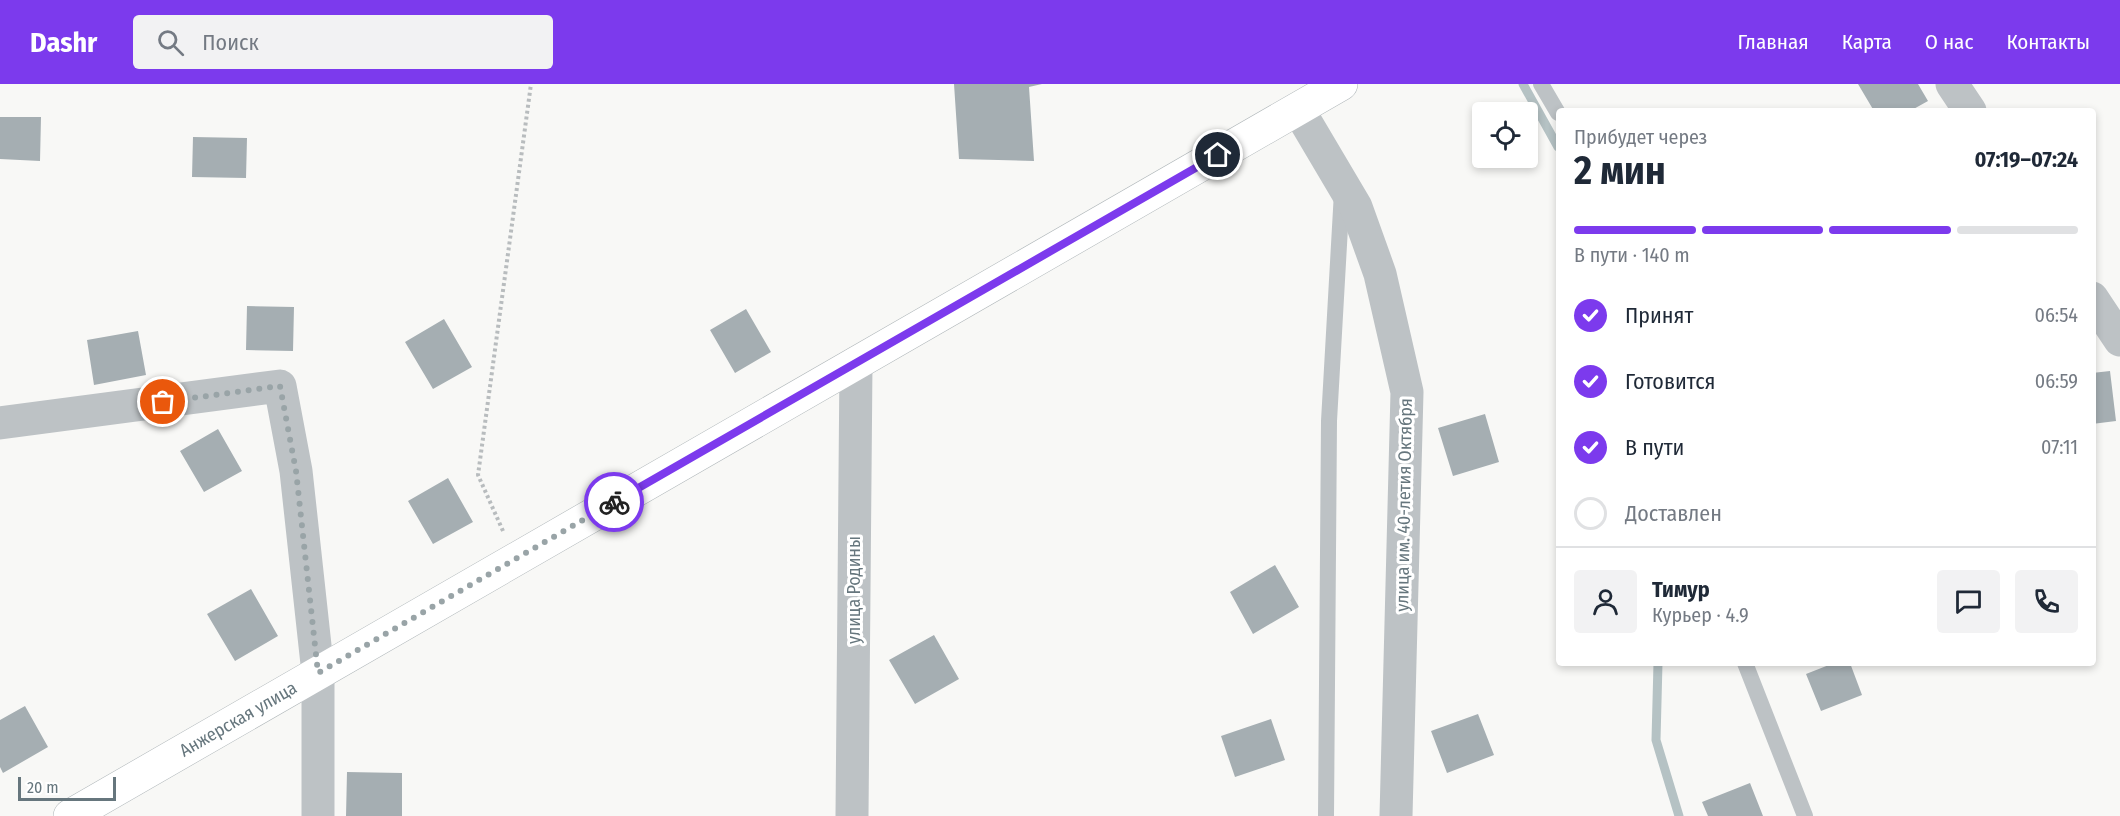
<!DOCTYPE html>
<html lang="ru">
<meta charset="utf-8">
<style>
:root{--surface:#fff;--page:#f2f2f3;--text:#1f2937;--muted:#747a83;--line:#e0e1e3;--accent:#7c3aed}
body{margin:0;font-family:"Fira Sans Condensed",sans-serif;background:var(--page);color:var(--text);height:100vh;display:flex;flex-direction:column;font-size:22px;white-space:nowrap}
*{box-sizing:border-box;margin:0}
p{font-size:20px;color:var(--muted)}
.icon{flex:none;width:33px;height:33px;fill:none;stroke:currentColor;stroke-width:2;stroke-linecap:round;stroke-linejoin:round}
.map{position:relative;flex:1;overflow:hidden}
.side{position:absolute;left:1556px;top:24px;width:540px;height:558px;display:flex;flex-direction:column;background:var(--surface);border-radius:6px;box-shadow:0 3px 9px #0003}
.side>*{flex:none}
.fabs{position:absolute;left:1472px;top:18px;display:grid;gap:12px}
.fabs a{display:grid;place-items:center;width:66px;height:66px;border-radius:6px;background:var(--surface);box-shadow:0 3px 9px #0003;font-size:30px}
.scale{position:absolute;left:18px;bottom:15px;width:98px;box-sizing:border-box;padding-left:6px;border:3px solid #66767d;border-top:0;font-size:16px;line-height:21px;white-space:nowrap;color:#66767d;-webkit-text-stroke:4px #fff;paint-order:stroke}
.pin{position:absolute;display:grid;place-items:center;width:51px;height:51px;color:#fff;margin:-26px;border:3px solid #fff;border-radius:50%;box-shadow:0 2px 6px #0007}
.courier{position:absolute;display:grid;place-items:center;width:60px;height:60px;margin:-30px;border:4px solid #7c3aed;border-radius:50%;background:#fff;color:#222;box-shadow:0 2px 8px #0007}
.overview em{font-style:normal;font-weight:700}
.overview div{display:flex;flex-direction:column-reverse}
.overview{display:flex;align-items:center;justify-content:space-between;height:102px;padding:0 18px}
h1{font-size:39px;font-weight:700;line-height:45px}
.bar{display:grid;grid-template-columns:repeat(4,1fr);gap:9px 6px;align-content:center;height:72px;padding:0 18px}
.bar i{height:8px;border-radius:4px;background:var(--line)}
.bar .current{background:var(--accent)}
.bar p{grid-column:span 4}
.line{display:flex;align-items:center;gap:15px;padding:0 18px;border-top:2px solid var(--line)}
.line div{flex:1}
.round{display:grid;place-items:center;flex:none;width:63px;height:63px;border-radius:6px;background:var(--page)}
ol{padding:0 18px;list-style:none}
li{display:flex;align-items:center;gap:18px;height:66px}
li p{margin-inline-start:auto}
li .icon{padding:6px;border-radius:50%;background:var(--accent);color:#fff;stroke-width:4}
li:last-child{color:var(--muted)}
li i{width:33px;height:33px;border:3px solid var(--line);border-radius:50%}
header{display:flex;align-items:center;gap:36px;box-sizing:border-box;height:84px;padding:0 30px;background:var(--accent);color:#fff}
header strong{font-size:28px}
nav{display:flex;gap:33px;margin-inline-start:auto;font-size:21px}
.search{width:420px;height:54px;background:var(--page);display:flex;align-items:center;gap:15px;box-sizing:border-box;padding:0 21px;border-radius:6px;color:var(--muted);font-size:22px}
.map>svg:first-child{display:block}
</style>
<header>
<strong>Dashr</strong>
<div class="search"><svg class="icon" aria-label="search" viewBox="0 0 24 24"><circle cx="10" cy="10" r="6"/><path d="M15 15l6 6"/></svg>Поиск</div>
<nav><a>Главная</a><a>Карта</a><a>О нас</a><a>Контакты</a></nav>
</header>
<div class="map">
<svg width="2120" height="732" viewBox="0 0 2120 732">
<rect width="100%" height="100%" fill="#f8f8f6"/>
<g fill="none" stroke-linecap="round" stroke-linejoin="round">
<path stroke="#b5c2c4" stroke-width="9" d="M1523,0L1558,63
M1658,579L1656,656L1679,732"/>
</g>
<path fill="#a5aeb2" d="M954,0H1042L1029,3L1034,77L959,75Z
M1858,0H1918L1928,17L1910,27H1874Z
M0,33H41L40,77L0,75Z
M193,53L247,54L246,94L192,93Z
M247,222L294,223L293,267L246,266Z
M746,225L771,268L735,289L710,246Z
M444,235L472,283L433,305L405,258Z
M138,247L146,291L94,301L87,256Z
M2110,287L2116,337L2092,340V289Z
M1485,330L1499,378L1453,392L1438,344Z
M218,345L242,387L204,408L180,367Z
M448,394L473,438L433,460L408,417Z
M1275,481L1299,523L1253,550L1230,508Z
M251,505L278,552L235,577L207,530Z
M934,551L959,595L915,620L889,576Z
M1834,579H1850L1862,611L1821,627L1806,590Z
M25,622L48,663L3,689L0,683V636Z
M1478,630L1494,671L1447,689L1431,647Z
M1271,635L1285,676L1235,693L1221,652Z
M347,688L402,689V732H346Z
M1750,699L1763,732H1708L1702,718Z"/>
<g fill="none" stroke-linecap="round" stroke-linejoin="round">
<g stroke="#b0b7ba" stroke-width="34">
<g id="secondary">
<path id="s1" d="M70,732L1341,0"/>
</g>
</g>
<path stroke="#b8bcbe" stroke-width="4" stroke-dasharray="3 3" stroke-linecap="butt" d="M503,447L478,391L531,0"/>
<path stroke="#bdc2c5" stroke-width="16" d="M1541,0L1558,29
M1745,579L1805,732
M1326,732L1329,337L1342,108"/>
<path stroke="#bdc2c5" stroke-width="33" d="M1952,0L1970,27
M1298,25L1356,123L1380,190L1407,308L1396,732
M2092,214L2120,256
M0,339L280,302L296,387L318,589V732
M852,732L856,279"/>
<use href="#secondary" stroke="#fff" stroke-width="33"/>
</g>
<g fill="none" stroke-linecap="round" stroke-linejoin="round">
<path stroke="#99a4a7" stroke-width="6" stroke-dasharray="0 10.8" d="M163,318L280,302L296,387L318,589L614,418"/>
<path stroke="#7c3aed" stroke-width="8" d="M614,418L1218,71"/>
</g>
<g text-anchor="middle" stroke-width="6" stroke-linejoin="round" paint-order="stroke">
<g font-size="18" fill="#66767d" stroke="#fff">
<text transform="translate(1404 421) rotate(-89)" y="6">улица им. 40-летия Октября</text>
<text transform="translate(854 506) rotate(-90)" y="6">улица Родины</text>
<text dy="6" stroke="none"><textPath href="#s1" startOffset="194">Анжерская улица</textPath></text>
</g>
</g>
</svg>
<div class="fabs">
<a><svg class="icon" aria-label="locate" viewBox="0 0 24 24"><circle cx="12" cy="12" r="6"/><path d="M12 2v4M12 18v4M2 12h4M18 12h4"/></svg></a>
</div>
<div class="scale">20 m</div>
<div class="pin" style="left:163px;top:318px;background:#ea580c"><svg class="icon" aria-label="bag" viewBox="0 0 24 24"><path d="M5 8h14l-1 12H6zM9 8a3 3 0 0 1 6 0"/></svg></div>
<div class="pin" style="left:1218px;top:71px;background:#1f2937"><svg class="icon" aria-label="home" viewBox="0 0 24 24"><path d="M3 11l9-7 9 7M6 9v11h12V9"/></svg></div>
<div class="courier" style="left:614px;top:418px"><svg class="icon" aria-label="bike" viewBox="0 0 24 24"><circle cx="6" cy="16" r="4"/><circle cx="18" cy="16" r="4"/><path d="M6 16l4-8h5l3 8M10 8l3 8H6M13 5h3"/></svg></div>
<section class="side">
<div class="overview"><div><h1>2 мин</h1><p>Прибудет через</p></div><em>07:19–07:24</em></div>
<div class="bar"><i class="current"></i><i class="current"></i><i class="current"></i><i></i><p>В пути · 140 m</p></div>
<ol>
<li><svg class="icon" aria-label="check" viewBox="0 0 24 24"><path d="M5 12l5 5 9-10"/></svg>Принят<p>06:54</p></li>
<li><svg class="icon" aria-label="check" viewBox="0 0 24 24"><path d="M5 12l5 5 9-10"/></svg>Готовится<p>06:59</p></li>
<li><svg class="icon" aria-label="check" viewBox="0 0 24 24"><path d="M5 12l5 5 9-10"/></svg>В пути<p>07:11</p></li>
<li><i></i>Доставлен</li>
</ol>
<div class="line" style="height:108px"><a class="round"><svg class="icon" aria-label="person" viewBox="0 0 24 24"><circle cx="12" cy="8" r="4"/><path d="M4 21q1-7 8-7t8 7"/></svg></a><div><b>Тимур</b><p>Курьер · 4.9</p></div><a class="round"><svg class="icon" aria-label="chat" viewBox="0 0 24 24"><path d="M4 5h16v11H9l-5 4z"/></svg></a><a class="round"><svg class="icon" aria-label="phone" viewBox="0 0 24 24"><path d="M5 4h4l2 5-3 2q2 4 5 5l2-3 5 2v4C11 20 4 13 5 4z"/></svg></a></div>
</section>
</div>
